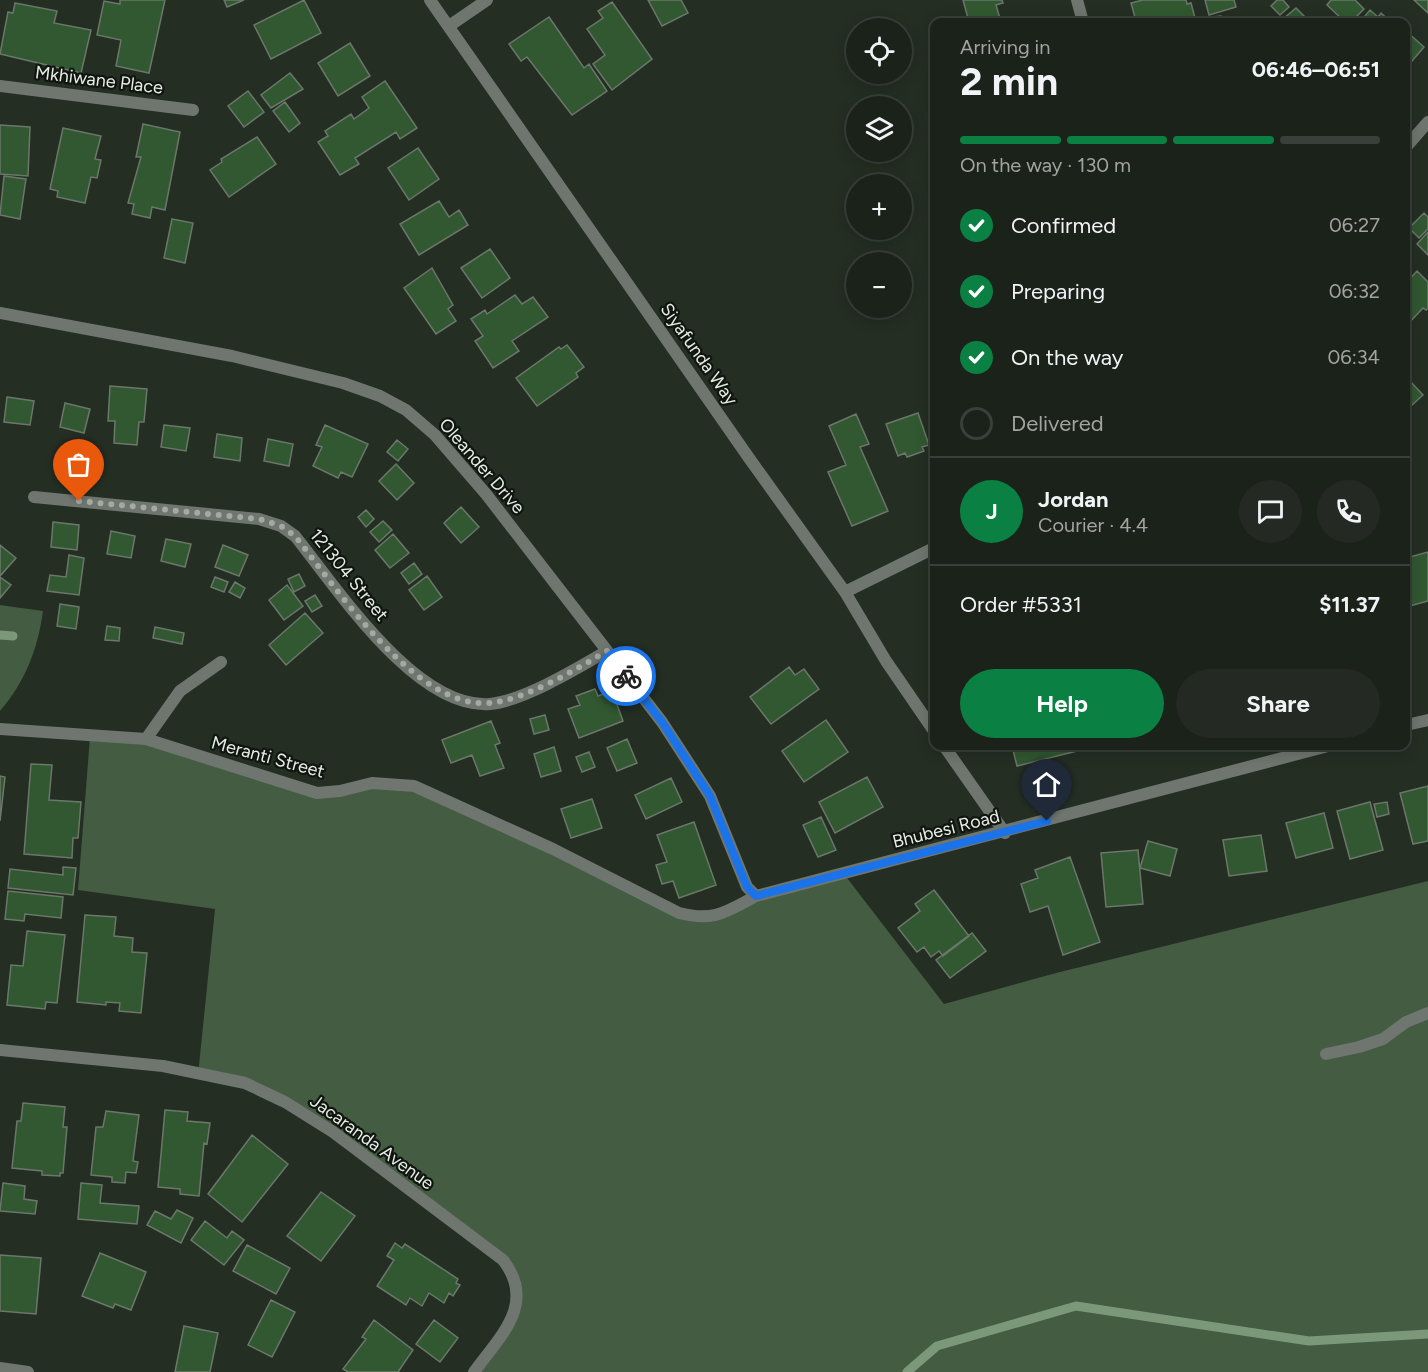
<!DOCTYPE html>
<meta charset="utf-8">
<style>
:root{--surface:#1b221a;--page:#242a23;--text:#f1f3f6;--muted:#a0a4a2;--line:#393f39;--accent:#0b8043}
body{margin:0;font-family:Figtree,sans-serif;background:var(--page);color:var(--text);height:100vh;display:flex;flex-direction:column;font-size:22px;white-space:nowrap}
*{box-sizing:border-box;margin:0}
p{font-size:20px;color:var(--muted)}
.icon{flex:none;width:33px;height:33px;fill:none;stroke:currentColor;stroke-width:2;stroke-linecap:round;stroke-linejoin:round}
.map{position:relative;flex:1;overflow:hidden}
.details{position:absolute;left:930px;top:18px;width:480px;height:732px;display:flex;flex-direction:column;background:var(--surface);border-radius:12px;box-shadow:0 3px 15px #0003,0 0 0 2px var(--line)}
.details>*{flex:none}
.buttons{position:absolute;left:846px;top:18px;display:grid;gap:12px}
.buttons a{display:grid;place-items:center;width:66px;height:66px;border-radius:50%;background:var(--surface);box-shadow:0 3px 15px #0003,0 0 0 2px var(--line);font-size:30px}
.pin{position:absolute;display:grid;place-items:center;width:51px;height:51px;color:#fff;margin:-62px -26px;border-radius:50% 50% 50% 0;rotate:-45deg;box-shadow:0 0 6px #0007}
.pin .icon{rotate:45deg}
.courier{position:absolute;display:grid;place-items:center;width:60px;height:60px;margin:-30px;border:4px solid #1a73e8;border-radius:50%;background:#fff;color:#222;box-shadow:0 2px 8px #0007}
.head em{font-style:normal;font-weight:700}
.head div{display:flex;flex-direction:column-reverse}
.head{display:flex;align-items:center;justify-content:space-between;height:102px;padding:0 30px}
h1{font-size:39px;font-weight:700;line-height:45px}
.bar{display:grid;grid-template-columns:repeat(4,1fr);gap:9px 6px;align-content:center;height:72px;padding:0 30px}
.bar i{height:8px;border-radius:4px;background:var(--line)}
.bar .on{background:var(--accent)}
.bar p{grid-column:span 4}
.line{display:flex;align-items:center;gap:15px;padding:0 30px;border-top:2px solid var(--line)}
.line div{flex:1}
.round{display:grid;place-items:center;flex:none;width:63px;height:63px;border-radius:32px;background:var(--page)}
ol{padding:0 30px;list-style:none}
li{display:flex;align-items:center;gap:18px;height:66px}
li p{margin-inline-start:auto}
li .icon{padding:6px;border-radius:50%;background:var(--accent);color:#fff;stroke-width:4}
li:last-child{color:var(--muted)}
li i{width:33px;height:33px;border:3px solid var(--line);border-radius:50%}
.cta{display:flex;gap:12px;margin-top:auto;padding:12px 30px}
.cta a{flex:1;height:69px;border-radius:36px;background:var(--accent);color:#fff;font-size:24px;font-weight:700;line-height:69px;text-align:center}
.cta a+a{background:var(--page);color:var(--text)}
.map>svg:first-child{display:block}
</style>
<div class="map">
<svg width="1428" height="1372" viewBox="0 0 1428 1372">
<rect width="100%" height="100%" fill="#242e23"/>
<path fill="#435c42" d="M0,605L43,611C38,649 25,682 0,711Z
M90,737L147,740L315,795L370,785L413,787L702,920L760,897L844,874L944,1004L1056,973L1428,881V1372H473L509,1320L512,1274L332,1133L244,1085L198,1075L215,909L78,890Z"/>
<g fill="none" stroke-linecap="round" stroke-linejoin="round">
<path stroke="#7b987a" stroke-width="9" d="M0,635L13,636
M907,1372L937,1346L1076,1306L1309,1341L1428,1334"/>
</g>
<path fill="#315831" stroke="#6b776a" stroke-width="1.5" d="M120,0H165L149,73L116,66L121,40L97,35L104,1L120,4Z
M224,0H244L227,7Z
M304,0L321,33L271,59L254,25Z
M648,0H681L688,13L662,26Z
M963,0H1002L1003,3L996,5L1001,22H969Z
M1143,0H1186L1187,4L1191,3L1195,18L1189,19L1190,22H1156L1155,17L1136,21L1131,3Z
M1205,0H1234L1236,7L1209,15Z
M1277,0H1283L1289,7L1280,15L1271,6Z
M1331,0H1355L1364,9L1351,22H1345L1327,5Z
M1414,0H1428V13Z
M612,2L652,59L612,90L593,64L605,55L587,29L603,18L598,11Z
M15,3L57,11L54,23L91,30L81,73L0,54L8,12L13,13Z
M1296,8L1306,18L1301,22H1286L1283,19Z
M1370,10L1378,17L1381,13L1391,22H1360Z
M1221,16L1222,22H1203L1214,21L1213,17Z
M549,17L584,68L589,64L607,91L572,115L527,57L521,61L509,44Z
M1406,31L1424,47L1406,68Z
M350,43L370,76L338,96L318,63Z
M290,73L303,89L271,108L261,95Z
M385,81L417,128L400,139L396,132L355,158L359,164L340,175L318,142L328,136L325,131L351,114L354,119L369,108L362,97Z
M248,91L264,112L244,127L228,106Z
M285,102L300,123L289,132L273,111Z
M143,124L180,132L165,210L152,207L150,218L132,214L134,204L128,203L141,157H136Z
M0,125L30,127L28,176L0,174Z
M63,128L101,136L95,159L101,160L97,178L91,177L85,203L57,197L58,191L50,189Z
M257,137L276,164L229,197L210,170L222,162L221,159Z
M418,148L439,179L409,200L388,168Z
M4,176L26,179L20,219L0,215Z
M439,201L449,217L459,210L468,225L419,255L400,224Z
M1424,213L1428,217V229L1419,238L1409,228Z
M172,219L193,223L185,263L164,258Z
M1428,232V255L1417,244Z
M490,249L510,278L482,298L461,268Z
M432,268L453,305L448,309L456,321L436,334L404,288Z
M1417,271L1428,282V308L1426,310L1423,308L1407,325L1409,328L1406,332V283Z
M515,295L522,304L533,297L548,317L512,341L519,351L493,368L475,341L483,336L471,319L485,310L487,314Z
M567,345L584,367L576,373L578,377L537,406L516,378L559,347L561,349Z
M1409,380L1423,395L1411,406L1406,400V383Z
M110,386L147,389L144,422H139L137,445L114,443L115,421H108Z
M7,397L34,401L30,425L4,422Z
M65,403L90,409L84,433L60,427Z
M918,413L929,445L922,447L924,451L907,457L905,453L898,456L886,424Z
M856,414L869,444L860,447L888,511L852,526L828,472L846,465L829,426Z
M164,425L190,428L186,451L161,447Z
M325,425L368,444L352,477L341,472L338,478L313,466L322,447L316,445Z
M217,434L242,438L240,461L214,457Z
M268,439L293,444L289,466L264,461Z
M397,440L408,449L398,461L387,452Z
M396,464L414,483L397,500L379,481Z
M461,507L479,527L461,543L444,523Z
M366,510L374,519L366,527L358,517Z
M383,521L392,530L379,542L370,532Z
M53,522L79,525L77,550L51,547Z
M111,531L135,536L131,558L107,554Z
M393,534L409,553L390,568L375,550Z
M166,539L191,544L185,567L161,561Z
M0,545L16,558L0,576Z
M223,545L248,555L239,576L215,567Z
M1428,552V601L1406,607V558Z
M69,555L84,558L79,595L47,591L50,575L66,577Z
M414,563L422,574L409,584L401,573Z
M299,574L305,586L294,592L288,579Z
M427,576L442,597L424,610L409,590Z
M0,577L11,585L0,598Z
M215,577L228,582L224,592L211,587Z
M235,582L245,588L240,598L229,592Z
M287,585L303,606L284,620L269,600Z
M315,595L322,606L312,612L305,601Z
M60,604L79,607L76,629L57,626Z
M305,613L323,633L286,665L269,645Z
M107,626L120,628L119,641L105,640Z
M155,627L184,633L182,644L153,638Z
M789,667L795,675L804,669L819,689L771,724L750,697Z
M595,689L598,696L612,691L623,721L579,738L568,709L580,705L576,696Z
M545,715L549,730L534,734L530,719Z
M826,720L848,752L804,782L782,751Z
M491,721L500,743L495,745L504,768L480,776L472,755L451,763L442,740Z
M627,739L637,763L617,771L607,748Z
M1012,746H1097L1017,766Z
M554,747L561,771L541,777L534,754Z
M589,752L595,767L582,772L576,757Z
M31,764L52,765L49,800L81,802L78,838H73L72,858L24,854Z
M0,776L5,777L0,821Z
M867,777L883,807L835,833L819,802Z
M671,778L682,802L646,819L635,795Z
M1428,786V841L1413,844L1400,793Z
M592,799L602,828L571,838L561,809Z
M1370,802L1383,850L1350,859L1337,811Z
M1387,802L1389,814L1377,817L1374,804Z
M1324,813L1333,848L1296,858L1286,823Z
M821,817L836,850L818,857L803,825Z
M694,822L716,885L679,898L673,881L662,884L656,865L667,862L657,835Z
M1261,835L1267,871L1229,876L1223,840Z
M1148,841L1177,849L1170,876L1140,868Z
M1138,850L1143,904L1106,907L1101,853Z
M1070,857L1100,942L1063,955L1048,906L1030,912L1021,884L1038,878L1035,870Z
M63,867L76,868L73,895L8,888L10,869L63,875Z
M934,890L969,936L943,956L939,951L931,957L924,947L917,952L898,928L920,911L915,904Z
M8,891L63,897L61,918L25,914L24,921L5,919Z
M85,915L116,917L114,936L133,938L132,952L147,953L141,1013L119,1011L120,1003L106,1002V1005L77,1002Z
M27,931L65,935L57,1003L46,1002L45,1009L7,1005L11,965L23,966Z
M972,933L986,951L950,978L936,960Z
M23,1103L65,1107L63,1127H67L63,1173H60V1176L42,1175V1171L12,1168L17,1121H21Z
M165,1110L188,1112L187,1121L210,1123L207,1144L204,1143L199,1196L180,1194V1189L158,1187Z
M106,1111L139,1115L133,1161L138,1162L136,1173L126,1172L125,1183L112,1182V1177L91,1175L96,1127H103Z
M252,1135L288,1164L242,1222L208,1194Z
M3,1183L25,1186L24,1199L37,1201L35,1214L0,1211Z
M81,1183L102,1185L100,1203L139,1206L137,1224L78,1219Z
M321,1192L355,1216L321,1261L287,1236Z
M177,1210L193,1218L181,1243L147,1225L155,1211L171,1219Z
M205,1221L227,1238L232,1231L244,1240L224,1265L191,1240Z
M395,1243L402,1248L405,1244L458,1279L456,1283L460,1285L453,1296L449,1293L444,1303L429,1293L422,1306L410,1298L406,1305L377,1286L394,1260L387,1256Z
M247,1245L290,1268L276,1294L233,1271Z
M100,1253L146,1272L131,1310L115,1304L113,1308L82,1296Z
M0,1255L41,1258L36,1314L0,1311Z
M271,1300L295,1312L272,1357L248,1345Z
M374,1320L413,1350L398,1372H348L343,1369L366,1339L362,1337Z
M434,1320L458,1338L440,1362L416,1344Z
M184,1326L218,1333L210,1372H175Z"/>
<g fill="none" stroke-linecap="round" stroke-linejoin="round">
<path stroke="#6f756f" stroke-width="12" d="M146,739L180,691L221,662
M1326,1054L1359,1047L1383,1039L1406,1022L1428,1013"/>
<path stroke="#6f756f" stroke-width="12" d="M430,0L749,458L845,592L886,661L934,731
M1077,0L1083,22
M449,26L487,0
M0,86L193,110
M1406,147L1428,122
M0,313L232,356L343,383L380,396L406,410L435,435L486,494L662,722L710,796L747,887L756,896
M34,497L259,519L281,526L295,536C337,588 416,710 490,704C523,701 578,668 607,651
M845,592L934,548
M1406,725L1428,720
M0,729L146,739L317,793L340,791L372,783L414,786L553,849L679,913C714,922 726,912 756,896L1328,746
M944,746L1005,833
M0,1050L163,1066L245,1083L285,1102L333,1132L503,1260C537,1304 500,1336 474,1372
M0,1368L28,1372"/>
</g>
<g fill="none" stroke-linecap="round" stroke-linejoin="round">
<path stroke="#a2aaa1" stroke-width="6" stroke-dasharray="0 10.8" d="M79,501L259,519L281,526L295,536C337,588 416,710 490,703C525,700 577,669 607,651L626,676"/>
<path stroke="#1a73e8" stroke-width="8" d="M626,676L662,722L710,796L747,887L756,896L1047,821"/>
</g>
<g text-anchor="middle" stroke-width="4.5" stroke-linejoin="round" paint-order="stroke">
<g font-size="18" fill="#e6ede5" stroke="#101510">
<text transform="translate(99 80) rotate(7)" y="6">Mkhiwane Place</text>
<text transform="translate(699 354) rotate(55)" y="6">Siyafunda Way</text>
<text transform="translate(482 466) rotate(49)" y="6">Oleander Drive</text>
<text transform="translate(349 575) rotate(51)" y="6">121304 Street</text>
<text transform="translate(268 757) rotate(15)" y="6">Meranti Street</text>
<text transform="translate(946 829) rotate(-14)" y="6">Bhubesi Road</text>
<text transform="translate(372 1142) rotate(36)" y="6">Jacaranda Avenue</text>
</g>
</g>
</svg>
<div class="buttons">
<a><svg class="icon" aria-label="locate" viewBox="0 0 24 24"><circle cx="12" cy="12" r="6"/><path d="M12 2v4M12 18v4M2 12h4M18 12h4"/></svg></a>
<a><svg class="icon" aria-label="layers" viewBox="0 0 24 24"><path d="M12 4l9 5-9 5-9-5zM3 14l9 5 9-5"/></svg></a>
<a>+</a>
<a>−</a>
</div>
<div class="pin" style="left:79px;top:501px;background:#ea580c"><svg class="icon" aria-label="bag" viewBox="0 0 24 24"><path d="M5 8h14l-1 12H6zM9 8a3 3 0 0 1 6 0"/></svg></div>
<div class="pin" style="left:1047px;top:821px;background:#1f2937"><svg class="icon" aria-label="home" viewBox="0 0 24 24"><path d="M3 11l9-7 9 7M6 9v11h12V9"/></svg></div>
<div class="courier" style="left:626px;top:676px"><svg class="icon" aria-label="bike" viewBox="0 0 24 24"><circle cx="6" cy="16" r="4"/><circle cx="18" cy="16" r="4"/><path d="M6 16l4-8h5l3 8M10 8l3 8H6M13 5h3"/></svg></div>
<section class="details">
<div class="head"><div><h1>2 min</h1><p>Arriving in</p></div><em>06:46–06:51</em></div>
<div class="bar"><i class="on"></i><i class="on"></i><i class="on"></i><i></i><p>On the way · 130 m</p></div>
<ol>
<li><svg class="icon" aria-label="check" viewBox="0 0 24 24"><path d="M5 12l5 5 9-10"/></svg>Confirmed<p>06:27</p></li>
<li><svg class="icon" aria-label="check" viewBox="0 0 24 24"><path d="M5 12l5 5 9-10"/></svg>Preparing<p>06:32</p></li>
<li><svg class="icon" aria-label="check" viewBox="0 0 24 24"><path d="M5 12l5 5 9-10"/></svg>On the way<p>06:34</p></li>
<li><i></i>Delivered</li>
</ol>
<div class="line" style="height:108px"><b class="round" style="background:var(--accent);color:#fff">J</b><div><b>Jordan</b><p>Courier · 4.4</p></div><a class="round"><svg class="icon" aria-label="chat" viewBox="0 0 24 24"><path d="M4 5h16v11H9l-5 4z"/></svg></a><a class="round"><svg class="icon" aria-label="phone" viewBox="0 0 24 24"><path d="M5 4h4l2 5-3 2q2 4 5 5l2-3 5 2v4C11 20 4 13 5 4z"/></svg></a></div>
<div class="line" style="height:78px"><div>Order #5331</div><b>$11.37</b></div>
<div class="cta"><a>Help</a><a>Share</a></div>
</section>
</div>
